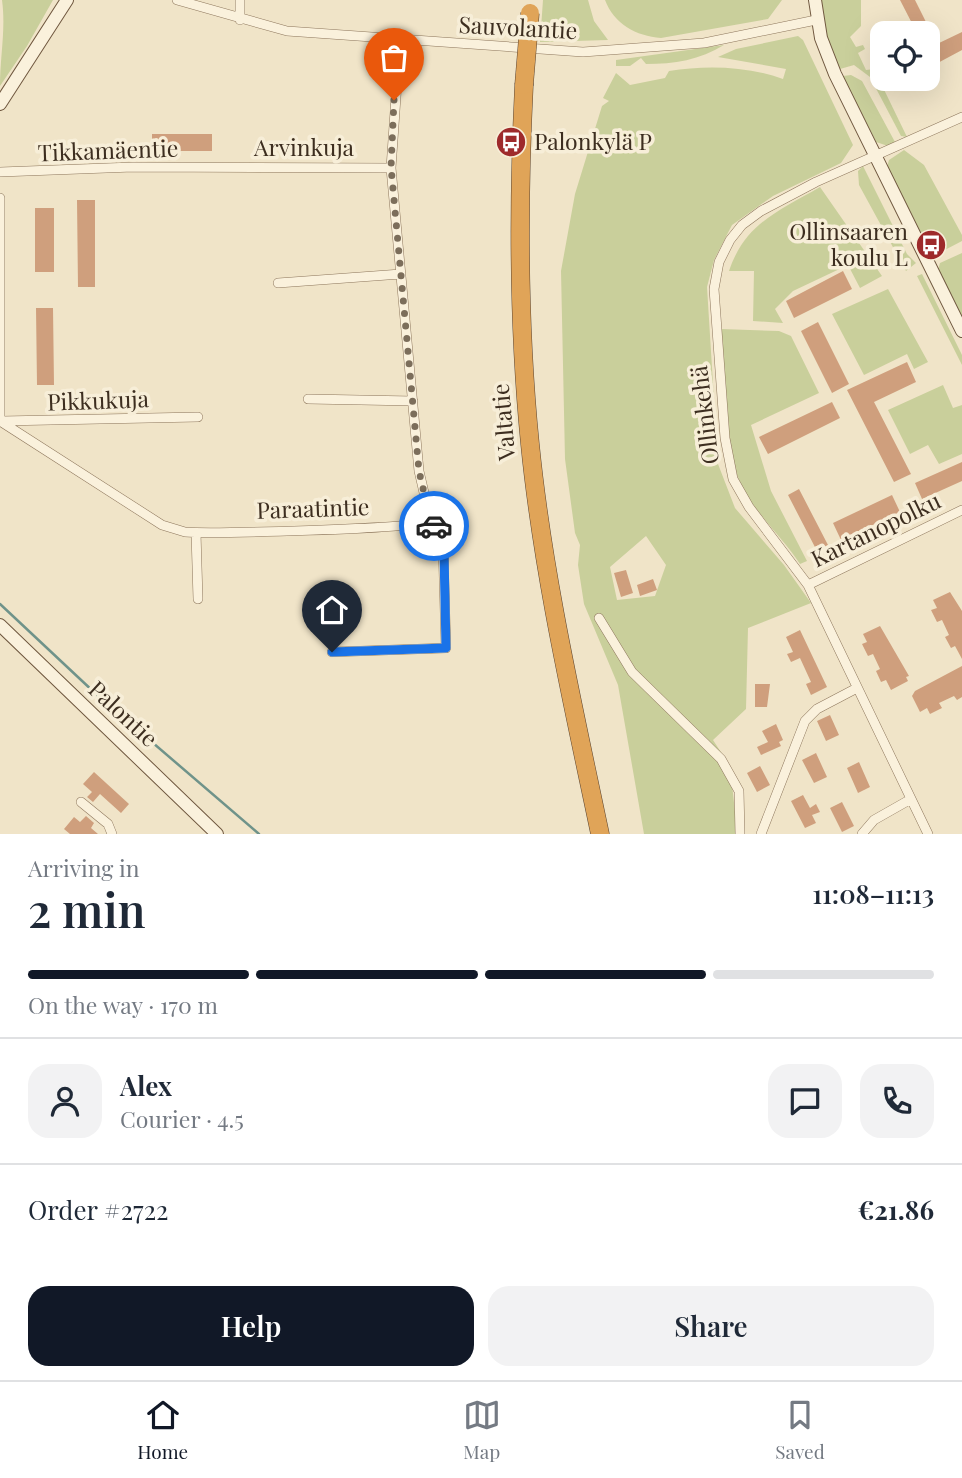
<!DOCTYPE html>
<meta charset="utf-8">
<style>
:root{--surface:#fff;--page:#f2f2f3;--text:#1f2937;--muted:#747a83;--line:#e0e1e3;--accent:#111827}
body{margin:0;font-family:"Playfair Display",serif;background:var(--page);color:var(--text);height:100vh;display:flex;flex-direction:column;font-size:26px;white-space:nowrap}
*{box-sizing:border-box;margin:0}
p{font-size:23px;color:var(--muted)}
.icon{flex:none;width:38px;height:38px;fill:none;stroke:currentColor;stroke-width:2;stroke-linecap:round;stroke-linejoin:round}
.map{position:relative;height:834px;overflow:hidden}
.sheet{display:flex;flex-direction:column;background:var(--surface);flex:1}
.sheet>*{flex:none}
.buttons{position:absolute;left:870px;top:21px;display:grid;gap:14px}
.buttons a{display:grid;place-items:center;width:70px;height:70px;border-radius:14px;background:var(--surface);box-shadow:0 7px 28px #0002;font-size:35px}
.pin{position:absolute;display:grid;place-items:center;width:60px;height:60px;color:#fff;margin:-72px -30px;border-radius:50% 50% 50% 0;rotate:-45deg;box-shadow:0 0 7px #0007}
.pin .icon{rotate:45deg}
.courier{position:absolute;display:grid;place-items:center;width:70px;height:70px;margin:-35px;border:5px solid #1a73e8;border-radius:50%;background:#fff;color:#222;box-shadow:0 2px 9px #0007}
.summary em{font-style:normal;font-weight:600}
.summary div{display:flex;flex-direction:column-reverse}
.summary{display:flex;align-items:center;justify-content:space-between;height:119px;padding:0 28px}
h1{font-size:46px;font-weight:600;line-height:52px}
.bar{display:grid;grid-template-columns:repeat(4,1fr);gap:10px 7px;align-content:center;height:84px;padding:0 28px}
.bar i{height:9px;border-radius:5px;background:var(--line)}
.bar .on{background:var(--accent)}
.bar p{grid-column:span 4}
.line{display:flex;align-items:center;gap:18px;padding:0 28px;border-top:2px solid var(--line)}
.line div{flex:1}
.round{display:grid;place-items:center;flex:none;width:74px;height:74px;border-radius:21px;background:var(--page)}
.action{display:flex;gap:14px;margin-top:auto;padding:14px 28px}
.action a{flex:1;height:80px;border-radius:21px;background:var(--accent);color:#fff;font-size:28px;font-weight:600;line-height:80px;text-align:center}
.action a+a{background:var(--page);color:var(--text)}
.menu{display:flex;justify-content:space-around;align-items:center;height:98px;border-top:2px solid var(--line);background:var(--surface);font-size:19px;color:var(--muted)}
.menu a{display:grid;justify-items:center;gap:4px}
.menu .on{color:var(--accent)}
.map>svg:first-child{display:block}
</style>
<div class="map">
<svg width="962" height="834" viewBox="0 0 962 834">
<rect width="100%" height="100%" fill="#f0e4c8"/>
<path fill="#c9cf9b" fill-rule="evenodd" d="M2,0H53L27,46L0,86C0,56 6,29 2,0Z
M543,0H588L594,21L608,40L540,42Z
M605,0H782L768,19L661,38C636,36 614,24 605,0Z
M819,0H861V26L850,37L856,47L863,45L865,49L858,53L866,70L874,69L907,137L901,136L870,77L854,65L840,69L825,32Z
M798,36L803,40L853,145L841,163L773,196L732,225L714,260L707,287L718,464L735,508L784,565L811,603L748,628L746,709L713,740L730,766L735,812L741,834H644L618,685L584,604L578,565L580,545L575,533L565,459L561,271L575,194L602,106L609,101L603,98L616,73L630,85L665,78L669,71C706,65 747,66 783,79L786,69L718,57L736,49ZM646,536L666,565L655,596L617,600L610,567Z
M724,45C700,60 674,64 646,64L641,58L630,66H616V60Z
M851,75L862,81L895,142L888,146L876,142L843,76Z
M904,150L924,165L962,235V241L939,253L920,231L887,167L889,160Z
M863,166L907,254L916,263L906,271L859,185L858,171Z
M820,187L882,276L860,288L848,265L793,291L775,309L783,323L753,321L754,271H729C745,223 779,211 820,187Z
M962,253V318L938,270L940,263Z
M922,274L962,355V365L917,276Z
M888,289L928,362L914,369L907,354L864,375L832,314Z
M721,329L779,331L791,336L819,393L751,425L771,491L807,561L800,564C783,538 758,516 744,490C721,449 725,376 721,329Z
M943,385L953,408L962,405V454L939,464L928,445L910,454L888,410Z"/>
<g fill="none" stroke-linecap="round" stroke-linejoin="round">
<path stroke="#6f938a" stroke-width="2.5" d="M0,604L96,694L259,834"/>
</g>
<path fill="#cf9f7d" d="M900,0H915L937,44L962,32V50L934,65L928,53V33H917Z
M152,134H212V151H152Z
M77,200H95V287H78Z
M35,208H54V272H35Z
M843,271L852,289L794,318L786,301Z
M36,308H53L54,385H37Z
M818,322L849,384L832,393L801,331Z
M907,362L916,382L874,402L911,474L894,482L847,390Z
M832,402L840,418L768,454L759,437Z
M962,462V481L922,499L915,483Z
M799,489L828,545L817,551L788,495Z
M892,495L900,512L841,540L833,523Z
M626,570L633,593L621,597L614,573Z
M653,579L657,590L640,596L637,585Z
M950,592L962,611V659L955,646L951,648L945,637L949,635L942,620L937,622L931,610L937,608L933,600Z
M880,626L909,676L906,677L908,681L891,690L886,680L881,682L876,671L880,669L873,654L868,656L862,644L867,642L863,634Z
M800,630L827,687L811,695L806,684L811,682L800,658L791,662L787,654L793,652L786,637Z
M962,666V697L957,700L954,696L939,703L942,708L930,714L927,708L920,712L912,696L915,691Z
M755,684H770L767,707H755Z
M830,715L839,735L826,741L817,721Z
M776,724L783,740L779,742L781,746L761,755L757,747L768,742L762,731Z
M816,753L827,777L814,783L802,760Z
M859,762L870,787L858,793L847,768Z
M760,766L770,785L757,792L747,773Z
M94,772L129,804L121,813L100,794L93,802L87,797L92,792L83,784Z
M803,795L810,808L816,804L820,812L812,815L816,823L805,828L791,801Z
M842,802L854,826L842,832L830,808Z
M86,816L94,823L91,828L98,834H70L64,829L74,817L80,822Z"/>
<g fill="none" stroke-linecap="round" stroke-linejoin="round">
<g stroke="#8d765c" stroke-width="10">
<path id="street" d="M177,0L287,31L583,52L704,43L816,20
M240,20V0
M0,172L133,167L391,168
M0,198V421
M278,283L401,274
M308,399L413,401
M0,421L162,525L185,532C210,534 412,529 423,522L428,510L419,471L391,168L400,40
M2,421L198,417
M196,533L198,599
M808,585L962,510
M599,618L632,672L721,759L739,791L740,834
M332,652L446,648L443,544L438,532L426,519
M81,802L108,824L112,834
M761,834L805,721L817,709L857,688
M862,834L874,820L911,799
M928,834L808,585L749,507L733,479L725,438L714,289L719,262L730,240L742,225L761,211L816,182L962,117"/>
</g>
<g stroke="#6f573f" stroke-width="14">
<path id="secondary" d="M815,0L821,38L835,74L962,331
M0,104L67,0
M0,625L217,834"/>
</g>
<g stroke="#5b4430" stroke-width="19">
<path id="highway" d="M524,85C518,205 518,324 530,444C543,575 573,705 600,834"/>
</g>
<use href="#street" stroke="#faf1dc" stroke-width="9"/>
<use href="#secondary" stroke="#faf1dc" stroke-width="12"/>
<use href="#highway" stroke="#e0a458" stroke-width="18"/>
<g stroke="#5b4430" stroke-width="19" stroke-linecap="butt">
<path id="highway-bridge" d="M524,85L530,13"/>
</g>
<use href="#highway-bridge" stroke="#e0a458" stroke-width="18"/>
</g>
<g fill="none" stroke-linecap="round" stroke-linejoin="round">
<path stroke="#7c6e5b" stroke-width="7" stroke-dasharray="0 12.6" d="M394,100L391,167L419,471L428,510L426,519L434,526"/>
<path stroke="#1a73e8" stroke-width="9" d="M332,652L446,648L444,553L434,526"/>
</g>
<defs>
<g id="bus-disc" transform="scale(1.575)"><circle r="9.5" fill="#9e2a2b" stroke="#f7eed8"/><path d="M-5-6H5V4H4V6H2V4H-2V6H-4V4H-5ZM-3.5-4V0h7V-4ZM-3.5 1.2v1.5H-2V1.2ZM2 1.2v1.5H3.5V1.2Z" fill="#fff"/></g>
</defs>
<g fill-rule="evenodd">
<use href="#bus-disc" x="511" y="142"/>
<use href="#bus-disc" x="931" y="245"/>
</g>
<g text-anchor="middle" stroke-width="7" stroke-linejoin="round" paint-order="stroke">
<g font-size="23" fill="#3d2e20" stroke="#f7eed8">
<text transform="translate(518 28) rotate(3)" y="8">Sauvolantie</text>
<text x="304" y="156">Arvinkuja</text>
<text transform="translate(108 151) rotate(-2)" y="8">Tikkamäentie</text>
<text transform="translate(98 401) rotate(-2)" y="8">Pikkukuja</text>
<text transform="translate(705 415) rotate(-97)" y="8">Ollinkehä</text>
<text transform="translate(504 422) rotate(-95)" y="8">Valtatie</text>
<text transform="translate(313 509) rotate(-2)" y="8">Paraatintie</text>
<text transform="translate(876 530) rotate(-26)" y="8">Kartanopolku</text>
<text transform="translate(123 714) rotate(43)" y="8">Palontie</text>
</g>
<g font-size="23" fill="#3d2e20" stroke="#f7eed8" text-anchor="start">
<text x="534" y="150">Palonkylä P</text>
<text x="908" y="240" text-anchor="end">Ollinsaaren<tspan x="908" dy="26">koulu L</tspan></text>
</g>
</g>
</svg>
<div class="buttons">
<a><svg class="icon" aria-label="locate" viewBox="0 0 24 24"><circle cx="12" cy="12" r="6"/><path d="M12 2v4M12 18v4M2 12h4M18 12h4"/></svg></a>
</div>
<div class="pin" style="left:394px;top:100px;background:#ea580c"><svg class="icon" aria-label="bag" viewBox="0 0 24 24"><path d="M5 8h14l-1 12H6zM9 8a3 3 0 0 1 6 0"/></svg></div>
<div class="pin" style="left:332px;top:652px;background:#1f2937"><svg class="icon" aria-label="home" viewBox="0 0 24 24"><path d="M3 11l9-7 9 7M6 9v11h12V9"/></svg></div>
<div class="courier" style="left:434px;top:526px"><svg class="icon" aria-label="car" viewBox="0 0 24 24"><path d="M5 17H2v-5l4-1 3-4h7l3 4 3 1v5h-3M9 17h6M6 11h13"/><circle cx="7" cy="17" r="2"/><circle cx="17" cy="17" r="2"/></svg></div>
</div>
<section class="sheet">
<div class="summary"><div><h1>2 min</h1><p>Arriving in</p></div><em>11:08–11:13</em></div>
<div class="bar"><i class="on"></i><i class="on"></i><i class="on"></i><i></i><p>On the way · 170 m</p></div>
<div class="line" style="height:126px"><a class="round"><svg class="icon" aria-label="person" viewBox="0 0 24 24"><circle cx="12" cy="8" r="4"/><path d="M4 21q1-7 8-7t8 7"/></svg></a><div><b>Alex</b><p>Courier · 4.5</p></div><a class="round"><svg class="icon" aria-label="chat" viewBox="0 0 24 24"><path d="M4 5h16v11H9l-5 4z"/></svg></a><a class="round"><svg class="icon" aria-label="phone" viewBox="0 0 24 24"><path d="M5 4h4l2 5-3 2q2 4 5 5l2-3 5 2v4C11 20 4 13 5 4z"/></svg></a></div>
<div class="line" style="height:91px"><div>Order #2722</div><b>€21.86</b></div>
<div class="action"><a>Help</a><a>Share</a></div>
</section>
<nav class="menu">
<a class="on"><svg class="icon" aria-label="home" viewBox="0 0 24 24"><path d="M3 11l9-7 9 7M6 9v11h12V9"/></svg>Home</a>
<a><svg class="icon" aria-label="map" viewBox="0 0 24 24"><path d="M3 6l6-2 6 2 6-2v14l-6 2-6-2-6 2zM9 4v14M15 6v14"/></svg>Map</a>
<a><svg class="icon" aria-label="saved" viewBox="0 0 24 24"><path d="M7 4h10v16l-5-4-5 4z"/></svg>Saved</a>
</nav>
